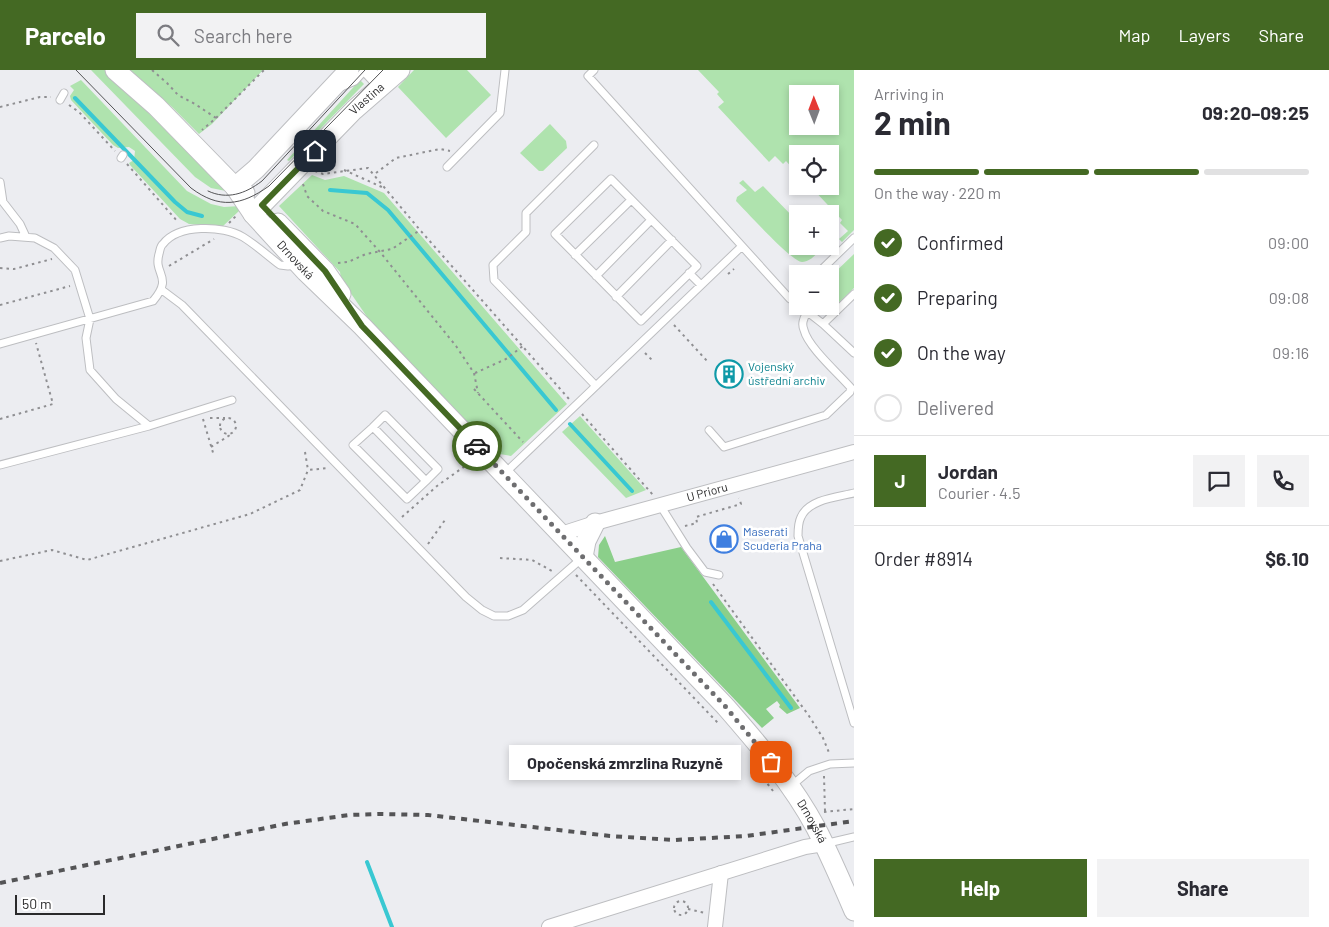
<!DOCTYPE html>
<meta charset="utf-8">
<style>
:root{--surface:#fff;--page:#f2f2f3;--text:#2b2b33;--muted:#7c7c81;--line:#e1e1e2;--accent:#446923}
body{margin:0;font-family:Barlow,sans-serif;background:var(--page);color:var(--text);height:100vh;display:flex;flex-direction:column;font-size:19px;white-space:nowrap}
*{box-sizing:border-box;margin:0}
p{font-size:16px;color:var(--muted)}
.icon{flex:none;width:28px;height:28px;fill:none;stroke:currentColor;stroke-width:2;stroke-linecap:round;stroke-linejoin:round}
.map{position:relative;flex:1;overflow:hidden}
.side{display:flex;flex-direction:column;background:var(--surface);width:475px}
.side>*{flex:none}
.needle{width:32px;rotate:359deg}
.tools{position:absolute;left:789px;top:15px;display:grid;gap:10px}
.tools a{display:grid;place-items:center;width:50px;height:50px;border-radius:0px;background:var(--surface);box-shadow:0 2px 8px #0003;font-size:25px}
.scale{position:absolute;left:15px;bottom:12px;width:90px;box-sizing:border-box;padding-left:5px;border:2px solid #2a2a2b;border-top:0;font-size:14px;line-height:18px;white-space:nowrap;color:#2a2a2b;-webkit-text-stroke:4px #fff;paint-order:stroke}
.pin{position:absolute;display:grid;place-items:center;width:42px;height:42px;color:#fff;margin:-21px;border-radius:10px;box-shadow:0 2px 8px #0006}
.courier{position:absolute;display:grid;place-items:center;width:50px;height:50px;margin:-25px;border:4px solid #446923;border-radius:50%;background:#fff;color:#222;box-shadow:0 1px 6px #0007}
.bubble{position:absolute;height:35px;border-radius:0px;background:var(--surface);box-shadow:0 2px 8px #0003;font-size:16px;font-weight:700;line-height:35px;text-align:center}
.headline em{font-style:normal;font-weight:700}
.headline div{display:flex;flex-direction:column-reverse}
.headline{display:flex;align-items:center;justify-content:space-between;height:85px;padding:0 20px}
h1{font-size:32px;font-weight:700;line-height:38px}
.bar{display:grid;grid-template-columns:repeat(4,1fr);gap:8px 5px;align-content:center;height:60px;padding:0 20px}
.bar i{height:6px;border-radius:4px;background:var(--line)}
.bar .current{background:var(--accent)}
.bar p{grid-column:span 4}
.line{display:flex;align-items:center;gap:12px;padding:0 20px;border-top:1px solid var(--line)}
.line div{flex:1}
.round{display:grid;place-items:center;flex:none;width:52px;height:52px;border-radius:0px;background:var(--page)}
ol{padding:0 20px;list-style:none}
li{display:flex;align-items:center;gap:15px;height:55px}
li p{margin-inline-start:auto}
li .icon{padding:5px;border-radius:50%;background:var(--accent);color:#fff;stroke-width:4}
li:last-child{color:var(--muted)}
li i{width:28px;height:28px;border:2px solid var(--line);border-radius:50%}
.action{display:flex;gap:10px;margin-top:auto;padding:10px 20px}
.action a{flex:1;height:58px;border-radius:0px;background:var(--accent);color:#fff;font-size:20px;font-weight:700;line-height:58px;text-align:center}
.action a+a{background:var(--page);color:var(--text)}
header{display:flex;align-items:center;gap:30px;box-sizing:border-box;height:70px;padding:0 25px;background:var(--accent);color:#fff}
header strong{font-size:24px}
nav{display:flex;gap:28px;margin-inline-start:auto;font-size:18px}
.search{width:350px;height:45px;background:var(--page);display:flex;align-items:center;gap:12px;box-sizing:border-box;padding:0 18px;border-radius:0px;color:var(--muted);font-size:19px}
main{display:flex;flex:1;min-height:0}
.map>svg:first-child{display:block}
</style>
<header>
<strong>Parcelo</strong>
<div class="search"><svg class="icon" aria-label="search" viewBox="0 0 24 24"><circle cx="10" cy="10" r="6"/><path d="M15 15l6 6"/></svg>Search here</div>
<nav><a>Map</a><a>Layers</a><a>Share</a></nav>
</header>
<main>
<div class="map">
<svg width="854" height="857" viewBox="0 0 854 857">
<rect width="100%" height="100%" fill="#ecedf1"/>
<path fill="#afe3ae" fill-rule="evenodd" d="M91,0H106L226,121L211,118L195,107Z
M128,0H263L212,54L199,64L172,37Z
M414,0H467L491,25L446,68L398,17Z
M698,0H854V160L842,172L839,169L848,161L840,153L842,150L810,116H830V84H798L797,103L786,91L783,94L775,86L769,92L718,37L724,32L717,24L719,22ZM798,24H830V56H798Z
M81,10L187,121L211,134L224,137L240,136L242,143L239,141L222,157L189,154L180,149L130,95L129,93L134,90L135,81L129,77L118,78L113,75L71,30L70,26L74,20L70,16Z
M360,10L364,14L289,91L287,90Z
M550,54L566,71L567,78L543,101H539L520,83Z
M312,105L325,110L344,106L384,123L567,334L511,386L494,383L374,257L341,209L340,202L279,136Z
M743,110L755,122L763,116L797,151L798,176H824C818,182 811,192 802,192C792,192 746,141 736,131L737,127L747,120L739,113Z
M854,184V218L832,239L823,236H830V207Z
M580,346L646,420L626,428L562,362Z"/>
<path fill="#8bcf8a" d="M605,466L615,492L681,477L800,638L787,644L779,637L780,635L777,631L766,639L774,648L762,658L598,487L599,475Z"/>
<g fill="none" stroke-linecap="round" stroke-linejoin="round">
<path stroke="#39c8d2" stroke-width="4" d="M75,28L175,132L187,142L202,146
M330,120L367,123L388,140L556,340
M570,354L632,421
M711,532L791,638
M367,792L392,857"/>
<g stroke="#bdbec1" stroke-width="9">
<path id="lane" d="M594,0L588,6L790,229L798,222
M373,10L383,0
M341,17L355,11L365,0
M60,30L64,23
M594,75L526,143V162L493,195L494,210L596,316
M121,88L123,85
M447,97L500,43L505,0
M611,109L697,196L641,251L555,164Z
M0,112L3,132L20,154L26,167
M0,168L9,166L35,168L54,178L75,200L90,249L86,268L90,300L116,329L149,356
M575,185L631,130
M689,203L701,215
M817,204L854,168
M596,206L651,150
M162,220L182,235L466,527L482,540L494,546H508L523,540L581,489
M616,227L672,170
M800,236L823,254L854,283
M823,254L854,224
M0,274L153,231C174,206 153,205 159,184C160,181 160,176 163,174C178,154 223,155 243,167C256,175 268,186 280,195L288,196L297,195
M373,357L385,345L438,399L426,411L373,357L353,375L407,429L426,411
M709,360L724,377L826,345L850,322L851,318C839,304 808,277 804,260C801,253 804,248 807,242
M0,395L149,356L232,330
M504,404L742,176
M854,423C838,427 809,429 801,447C798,453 798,460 798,466L854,653
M660,435L687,478L705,502L719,505
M791,716L809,701L830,694L854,693
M824,774L854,767"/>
</g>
<g stroke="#bdbec1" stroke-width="16">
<g id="street">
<path d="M367,0L382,16"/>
<path id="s1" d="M561,464L595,453L854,382"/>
<path d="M549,857L805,777L824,774"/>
<path d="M715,857L721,803"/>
</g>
</g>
<g stroke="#bdbec1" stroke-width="21">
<g id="secondary">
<path d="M115,0L156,36L235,117L245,123"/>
<path id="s2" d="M235,117L253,144L306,202L362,256L725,636C758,674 792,713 816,758C830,785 842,813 854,841"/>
<path d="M235,117L256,99L349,0"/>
<path id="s3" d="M253,144L354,40L400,0"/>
<path d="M278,153L325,201L341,224"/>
<path d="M583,487L586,471L595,453"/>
</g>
</g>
<path stroke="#8f8f92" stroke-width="2" stroke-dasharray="2.5 4" stroke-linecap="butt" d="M152,0L167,13L178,25L195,34L216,48L202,60
M69,35L79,42L115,81
M0,37L40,27H51
M216,48L264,0
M127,94L178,152
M344,100L384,118
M315,101L323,104L368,98L420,160L569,329
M376,103L396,88L440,79L450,81
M303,114L307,126L323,141L355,154L380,182L456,276L474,303L478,323
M229,153L236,146
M338,193L348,192L366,184L392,179L420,160
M169,196L214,169
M0,198L14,199L52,189
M728,204L734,199
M0,235L70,216
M674,255L708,292
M645,283L653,291
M475,303L506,289L523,276
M474,319L523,372
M582,344L653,425
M220 356a8 8 0 1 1 16 0a8 8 0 1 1-16 0Z
M210,348H225
M0,349L53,334L36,273
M203,349L214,386
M211,377L230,365
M305,382L308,400
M402,447L437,416L465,396H474
M685,456L697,453L696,447L741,434L739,428
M428,474L445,450
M500,488L532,490L552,501
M0,491L52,480L87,490L250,444L300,420L308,400L328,398
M576,505L718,653
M713,514L809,646L823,668L830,685
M752,693L773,721
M824,706L825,741
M824,742L854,739
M674 838a7 7 0 1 1 14 0a7 7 0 1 1-14 0Z
M688,839L705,843"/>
<use href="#lane" stroke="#fff" stroke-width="7"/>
<use href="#street" stroke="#fff" stroke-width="14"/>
<use href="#secondary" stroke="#fff" stroke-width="19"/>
<path stroke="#545456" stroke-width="1" d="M76,0L191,118C219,139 241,136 269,116L383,0
M208,121C227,130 245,124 262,111L365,0"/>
<path stroke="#545456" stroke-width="4" stroke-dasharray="6 6" stroke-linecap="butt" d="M0,813L285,754L349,745L379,744L428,745L610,766L674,770L746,766L854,751"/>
</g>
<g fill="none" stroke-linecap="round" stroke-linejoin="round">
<path stroke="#6e6e70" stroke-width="5" stroke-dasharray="0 9" d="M477,376L725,636L771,692"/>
<path stroke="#446923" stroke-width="6" d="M315,81L262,135L325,201L362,256L477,376"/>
</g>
<defs>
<g id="building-ring" transform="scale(1.4375)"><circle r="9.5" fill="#fff" stroke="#0f9aa8" stroke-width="1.5"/><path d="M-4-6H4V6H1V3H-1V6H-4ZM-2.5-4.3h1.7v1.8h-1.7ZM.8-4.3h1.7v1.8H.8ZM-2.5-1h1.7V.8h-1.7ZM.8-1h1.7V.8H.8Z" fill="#0f9aa8"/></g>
<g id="shop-ring" transform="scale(1.4375)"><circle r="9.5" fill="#fff" stroke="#3f7fe0" stroke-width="1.5"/><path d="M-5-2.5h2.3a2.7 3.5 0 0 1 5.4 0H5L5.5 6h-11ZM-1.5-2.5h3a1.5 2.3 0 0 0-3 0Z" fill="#3f7fe0"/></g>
</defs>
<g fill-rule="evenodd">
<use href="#building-ring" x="729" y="304"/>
<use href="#shop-ring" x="724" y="469"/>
</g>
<g text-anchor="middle" stroke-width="5" stroke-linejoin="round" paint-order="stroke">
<g font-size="12" fill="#2a2a2b" stroke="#fff">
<text dy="4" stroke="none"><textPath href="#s3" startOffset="162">Vlastina</textPath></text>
<text dy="4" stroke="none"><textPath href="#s2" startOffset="95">Drnovská</textPath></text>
<text dy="4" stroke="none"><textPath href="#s1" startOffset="152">U Prioru</textPath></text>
<text dy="4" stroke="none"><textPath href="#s2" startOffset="859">Drnovská</textPath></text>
</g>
<g font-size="12" fill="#0d838f" stroke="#fff" text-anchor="start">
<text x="748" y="301">Vojenský<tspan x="748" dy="14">ústřední archiv</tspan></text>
</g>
<g font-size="12" fill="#366cbe" stroke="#fff" text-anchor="start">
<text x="743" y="466">Maserati<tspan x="743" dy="14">Scuderia Praha</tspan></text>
</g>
</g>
</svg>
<div class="tools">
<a><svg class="needle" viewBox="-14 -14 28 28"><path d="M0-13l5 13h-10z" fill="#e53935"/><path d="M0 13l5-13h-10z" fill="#7c7c81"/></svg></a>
<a><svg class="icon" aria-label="locate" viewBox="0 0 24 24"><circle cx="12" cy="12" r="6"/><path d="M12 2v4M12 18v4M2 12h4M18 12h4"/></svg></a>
<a>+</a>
<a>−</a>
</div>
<div class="scale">50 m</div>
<div class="pin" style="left:771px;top:692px;background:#ea580c"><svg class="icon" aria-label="bag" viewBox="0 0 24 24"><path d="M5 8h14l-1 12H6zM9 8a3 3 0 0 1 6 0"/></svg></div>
<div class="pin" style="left:315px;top:81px;background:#1f2937"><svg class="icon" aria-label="home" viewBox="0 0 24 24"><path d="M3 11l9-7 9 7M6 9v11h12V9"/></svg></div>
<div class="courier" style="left:477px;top:376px"><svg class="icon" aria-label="car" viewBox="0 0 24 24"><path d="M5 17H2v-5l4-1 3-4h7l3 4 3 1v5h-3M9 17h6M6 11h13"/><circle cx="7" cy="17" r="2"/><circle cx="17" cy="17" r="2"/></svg></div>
<div class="bubble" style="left:509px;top:675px;width:232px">Opočenská zmrzlina Ruzyně</div>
</div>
<section class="side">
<div class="headline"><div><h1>2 min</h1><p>Arriving in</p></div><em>09:20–09:25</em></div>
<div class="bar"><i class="current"></i><i class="current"></i><i class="current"></i><i></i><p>On the way · 220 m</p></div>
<ol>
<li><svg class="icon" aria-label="check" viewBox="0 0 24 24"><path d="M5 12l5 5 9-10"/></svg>Confirmed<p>09:00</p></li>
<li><svg class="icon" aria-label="check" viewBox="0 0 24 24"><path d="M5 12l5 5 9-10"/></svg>Preparing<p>09:08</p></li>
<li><svg class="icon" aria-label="check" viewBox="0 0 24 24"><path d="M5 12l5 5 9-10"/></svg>On the way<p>09:16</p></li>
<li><i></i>Delivered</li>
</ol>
<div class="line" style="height:90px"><b class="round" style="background:var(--accent);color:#fff">J</b><div><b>Jordan</b><p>Courier · 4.5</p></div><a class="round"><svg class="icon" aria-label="chat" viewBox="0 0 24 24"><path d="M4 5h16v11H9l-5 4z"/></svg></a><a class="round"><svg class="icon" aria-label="phone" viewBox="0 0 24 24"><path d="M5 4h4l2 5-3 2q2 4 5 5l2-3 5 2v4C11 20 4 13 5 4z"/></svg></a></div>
<div class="line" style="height:65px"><div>Order #8914</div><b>$6.10</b></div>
<div class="action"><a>Help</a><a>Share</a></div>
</section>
</main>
